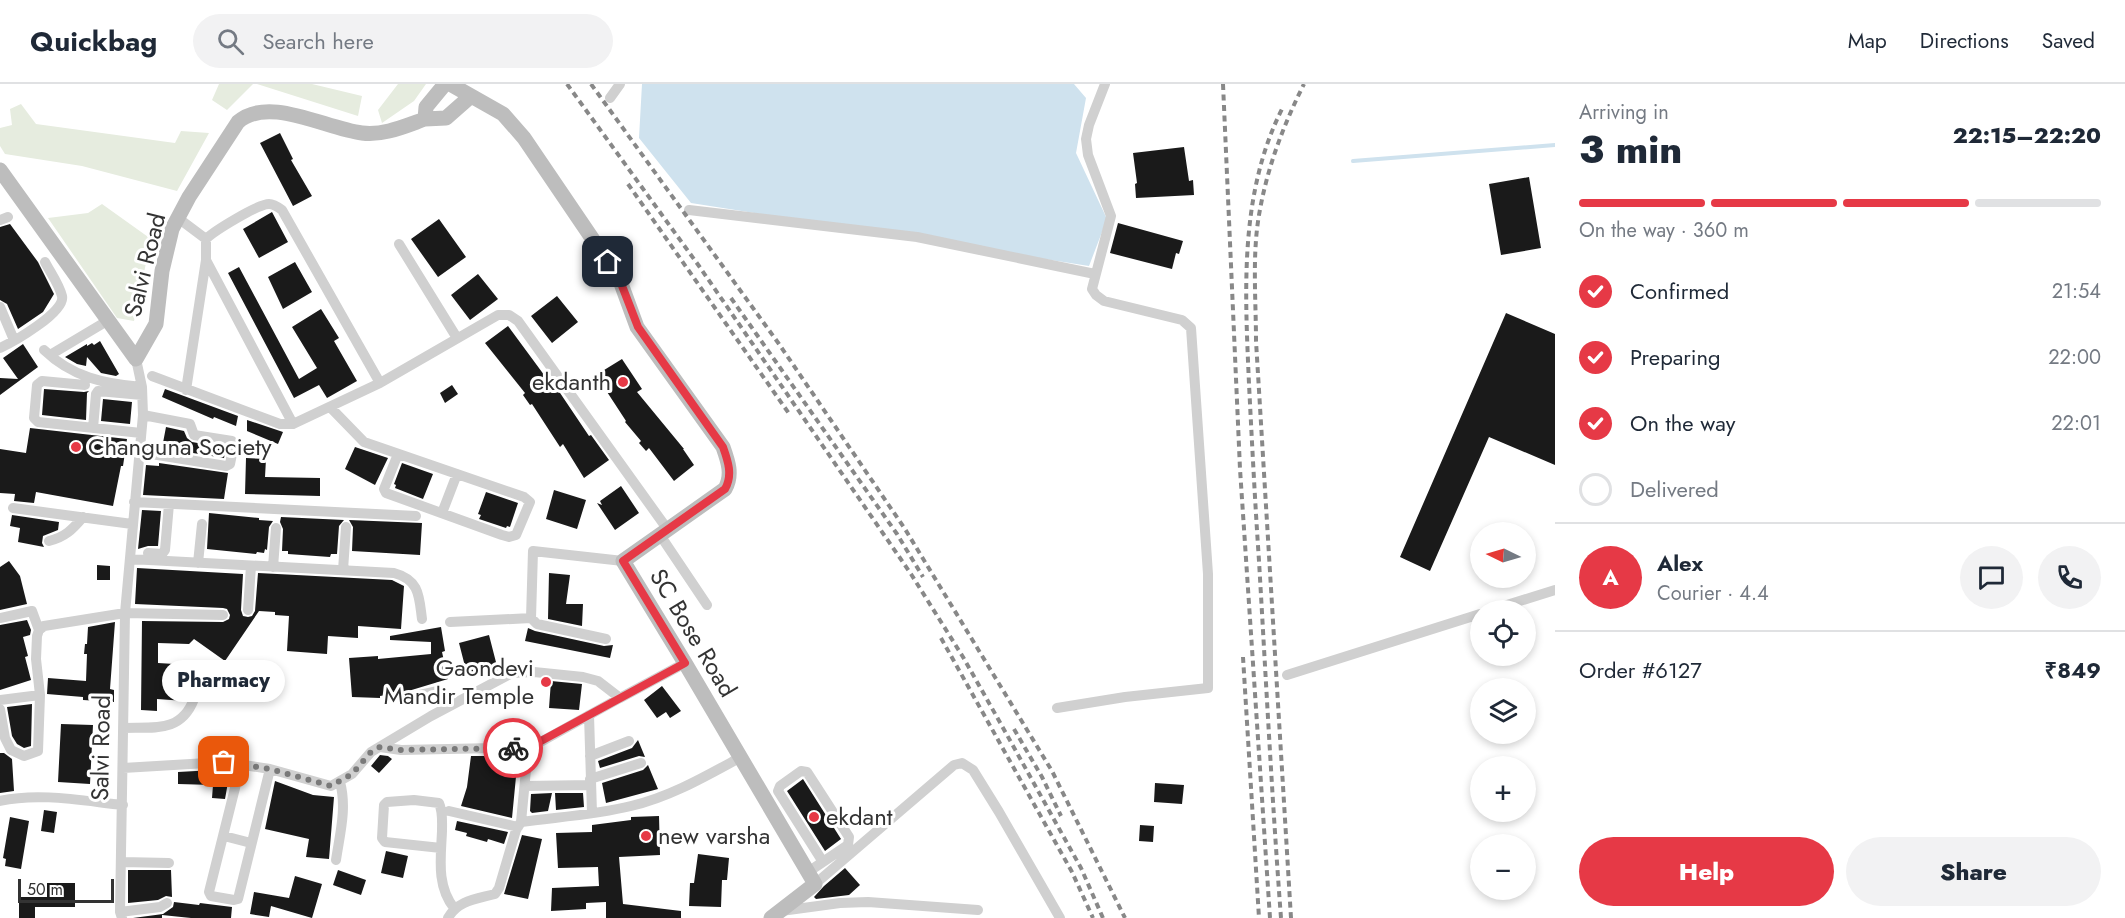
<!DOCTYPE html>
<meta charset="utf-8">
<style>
:root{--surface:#fff;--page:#f2f2f3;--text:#1f2937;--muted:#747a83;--line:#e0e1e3;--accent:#e63946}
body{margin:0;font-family:Jost,sans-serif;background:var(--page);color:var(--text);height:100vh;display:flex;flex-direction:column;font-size:22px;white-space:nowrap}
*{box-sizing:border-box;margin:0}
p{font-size:20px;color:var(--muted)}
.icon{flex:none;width:33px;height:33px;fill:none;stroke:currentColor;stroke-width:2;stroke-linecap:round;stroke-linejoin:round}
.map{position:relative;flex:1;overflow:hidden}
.panel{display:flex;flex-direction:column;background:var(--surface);width:570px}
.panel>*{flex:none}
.needle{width:39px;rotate:275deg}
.tools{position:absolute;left:1470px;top:438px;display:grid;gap:12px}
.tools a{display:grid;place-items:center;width:66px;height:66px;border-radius:50%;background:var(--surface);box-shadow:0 3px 9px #0003;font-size:30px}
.scale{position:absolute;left:18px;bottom:15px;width:96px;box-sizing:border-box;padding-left:6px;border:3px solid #333;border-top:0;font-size:16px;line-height:21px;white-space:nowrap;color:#333;-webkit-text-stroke:4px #fff;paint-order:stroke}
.pin{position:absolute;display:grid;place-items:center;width:51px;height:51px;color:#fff;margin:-26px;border-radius:12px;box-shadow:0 3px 9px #0006}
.courier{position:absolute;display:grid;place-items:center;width:60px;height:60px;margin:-30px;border:4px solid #e63946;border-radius:50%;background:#fff;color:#222;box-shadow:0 2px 8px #0007}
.bubble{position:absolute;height:42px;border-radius:21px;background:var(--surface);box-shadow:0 3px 9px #0003;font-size:20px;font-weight:800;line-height:42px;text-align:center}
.headline em{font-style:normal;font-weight:800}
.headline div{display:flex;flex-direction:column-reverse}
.headline{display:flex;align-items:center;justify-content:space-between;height:102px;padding:0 24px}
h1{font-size:39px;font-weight:800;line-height:45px}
.bar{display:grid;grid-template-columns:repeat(4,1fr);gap:9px 6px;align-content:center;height:72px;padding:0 24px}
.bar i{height:8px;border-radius:4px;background:var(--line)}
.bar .on{background:var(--accent)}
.bar p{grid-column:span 4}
.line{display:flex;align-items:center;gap:15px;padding:0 24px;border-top:2px solid var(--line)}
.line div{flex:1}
.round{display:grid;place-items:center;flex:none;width:63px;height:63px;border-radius:32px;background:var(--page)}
ol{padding:0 24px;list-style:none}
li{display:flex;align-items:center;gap:18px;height:66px}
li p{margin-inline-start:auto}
li .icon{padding:6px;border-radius:50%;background:var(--accent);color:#fff;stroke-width:4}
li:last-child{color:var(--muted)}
li i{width:33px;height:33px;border:3px solid var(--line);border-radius:50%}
.primary-button{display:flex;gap:12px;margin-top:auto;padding:12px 24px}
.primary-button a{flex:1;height:69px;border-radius:36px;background:var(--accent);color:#fff;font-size:24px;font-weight:800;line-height:69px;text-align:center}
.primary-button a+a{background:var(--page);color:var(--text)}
header{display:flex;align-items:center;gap:36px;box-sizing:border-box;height:84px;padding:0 30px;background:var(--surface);border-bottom:2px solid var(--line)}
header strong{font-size:28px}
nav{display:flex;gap:33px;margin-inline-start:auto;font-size:21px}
.search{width:420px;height:54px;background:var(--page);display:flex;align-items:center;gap:15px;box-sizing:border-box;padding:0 21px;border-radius:33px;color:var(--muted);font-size:22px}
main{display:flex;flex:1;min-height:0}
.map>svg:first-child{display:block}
</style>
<header>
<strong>Quickbag</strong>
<div class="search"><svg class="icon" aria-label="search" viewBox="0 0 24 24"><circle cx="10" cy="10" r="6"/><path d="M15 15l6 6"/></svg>Search here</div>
<nav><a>Map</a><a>Directions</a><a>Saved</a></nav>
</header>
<main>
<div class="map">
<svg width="1555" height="834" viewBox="0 0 1555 834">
<rect width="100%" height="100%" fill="#fff"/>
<path fill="#e6ecdf" d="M219,0H253L227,26L212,16Z
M257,0H312L362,12L358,32Z
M398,0H426L414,17L382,39L378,26Z
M21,20L36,40L175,59L181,47L209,49L177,107L82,82L5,70L0,62V44L12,41L10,25Z
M102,120L151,155L134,237L117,234L48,134L88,129Z"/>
<path fill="#cfe2ee" d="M642,0H1074L1086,14L1076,69L1107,135L1089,182L691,119L639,54Z"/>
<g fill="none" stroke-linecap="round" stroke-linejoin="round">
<path stroke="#cfe2ee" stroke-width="4" d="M1353,77L1555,61"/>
</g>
<path fill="#1a1a1a" d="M280,49L293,75L291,76L312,112L293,122L260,59Z
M1184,63L1189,97L1193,96L1194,111L1136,114L1135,100L1137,99L1133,69Z
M1529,93L1541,164L1501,171L1489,100Z
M272,128L288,158L259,174L243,145Z
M439,135L466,173L438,193L411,155Z
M1118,139L1183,157L1179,170L1176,169L1172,185L1110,169Z
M10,140L38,178L54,210L43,228L18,245L7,220L0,216V143Z
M295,178L312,208L283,225L268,193Z
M239,183L299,295L317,284L292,243L321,225L339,254L334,257L357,297L327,314L319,301L294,314L228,189Z
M478,190L498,215L470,236L451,211Z
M557,212L578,238L552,259L531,232Z
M1506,229L1555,250V381L1489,353L1430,487L1400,473Z
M508,242L550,299L552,297L589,352L591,351L609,376L584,394L563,360L560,363L532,320L530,321L523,311L525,309L485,259Z
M100,257L119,290L116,292L101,289L87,273L86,282L77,280L65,273L87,260V262L92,259L94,261Z
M23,260L38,283L0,311V294L18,295L3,274Z
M622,275L642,305L637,308L684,365H683L694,381L674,397L649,364L646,367L639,359L641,357L625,338L626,337L596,291Z
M452,301L458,310L445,319L440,309Z
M44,305L84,308L89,307L87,309L86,336L42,331Z
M165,305L238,332L236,342L214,333L213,335L162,313Z
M103,315L132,318L130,340L101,337Z
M247,336L283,348L278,360L247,347Z
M166,343L184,347L187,354L192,358L226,364L224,374L162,364Z
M30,344L127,355L123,382H121L113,422L36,408L34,419L14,417L15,410L0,409V365L26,369Z
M355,363L388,374L375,401L345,385Z
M246,374L266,375L265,393L320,394V412L245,410Z
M159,379L228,389L224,415L143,411L146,381L159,382Z
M402,379L433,390L423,415L395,404L396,401L394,400Z
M621,402L639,429L615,446L597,419L602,421L600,417Z
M554,406L586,416L577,445L546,435Z
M486,408L518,419L510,443L507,442L506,444L479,435L481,431L478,430Z
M142,426L161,427L158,462H148L138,465Z
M209,429L259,434V436L273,437L269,443L267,466L265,465L264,469L257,468L256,470L207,465Z
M12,431L59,438L58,446L43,452L42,459L44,463L18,458L20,444L10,442Z
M281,433L344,436L339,442L337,470H331L330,473L288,470V467H282L283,445L280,438Z
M349,436L422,439L420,471L352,467L353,443Z
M9,477L20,492L27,520L0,526V483Z
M97,481L110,482V496H97Z
M137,484L243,490L241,526L243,532L248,533L252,532L255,527L258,489L392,496L404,502L401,545L358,542V554L328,552L327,570L287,567L289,532L275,531V528L259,527L225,577L194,555L189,560L158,559V579L191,581V590L221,591L220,610H199L193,608L189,610L185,617L157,615V627L141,626L142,537L223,538L229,535L230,531L227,525L223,524L135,520Z
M549,489L570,491L566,520H583L582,542L548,535Z
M27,536L31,546L30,551L23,553L28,572L25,573L31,596L0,606V541Z
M115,538L110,605L114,606V618L83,616V613L47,610L48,594L86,597L87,570H84L85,560H87L88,543Z
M441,543L445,567L442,568L448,595L405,608L380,612V614L352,613L349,574L378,572V575L431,570V558L390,556V552Z
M528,544L535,547L604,562L613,561L610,574L525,557Z
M489,551L498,586L468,594L459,559Z
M551,597L582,600L579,626L549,624Z
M662,602L681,627L670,634L666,628L657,634L644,616Z
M32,620L31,662L24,664L17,660L12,652L7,623Z
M61,640L93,641L90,700L58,698Z
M638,656L645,673L639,672L600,684L598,677L632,664Z
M0,669H4L12,675L14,707L0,709Z
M380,671L388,672L392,675L379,689L371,682Z
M471,672H518L512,734L461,722L467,703Z
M648,681L658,705L606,719L602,699L643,686Z
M214,686L230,687L225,715L212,714L213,701L178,700V688Z
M803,695L841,755L825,767L787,707Z
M275,697L313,711L334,713L329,775L306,773L309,755L265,745Z
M1155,699L1184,701L1182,720L1154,718Z
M552,709L548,727L532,729L530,727L531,710Z
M555,709H583L584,723L556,726Z
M44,726L57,728L54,749L41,747Z
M659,732L660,771L619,773L623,820L681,827V834H606V818L586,819V825L551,827L552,804L599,802L598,783L558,784L556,749L592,748V741L631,736V733Z
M10,733L29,737L21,785L5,782L6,775L3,774Z
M457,737L508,748L504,760L488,755L487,758L466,752L467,749L455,746Z
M1140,741L1154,742L1153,758L1139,757Z
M522,751L542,755L528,815L504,810Z
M386,767L408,772L403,794L381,789Z
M698,770L729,774L727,796H722L721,823L689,822L690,799H694Z
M845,784L860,801L849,811L816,815L814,813L824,802Z
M128,786H171L172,813L166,812L158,816L128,819Z
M338,786L366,796L361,811L333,801Z
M295,792L322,800L312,834L271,822L269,833L250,830L254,808L289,814Z
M47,799H75V823H35V834H19V813H47Z
M174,818L199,821L200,819L232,823L231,834H191L162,831V834H133L163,830L173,823Z"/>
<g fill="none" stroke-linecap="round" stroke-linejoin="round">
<path stroke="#d0d0d0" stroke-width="10" d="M610,14L620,0
M689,126L917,153L1095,190
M178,134L206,155
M0,136L8,133
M399,160L457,254
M206,176L293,340
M0,223L14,256
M0,264C13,258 66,228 62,212C59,200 50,188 45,178
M44,266C72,293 104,300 142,303
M50,271L107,237
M152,292L280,340H293L380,299
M85,301L42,297L37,301L34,334L38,338L141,349
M186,306L206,176V155C214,147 258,120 269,120C274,120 278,123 282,126L380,299L498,231H509L518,237L668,446
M330,323L364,358L524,413L530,418L516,451L509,453L502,451L386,409L384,405L398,370
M93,344L96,310L98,307L142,311
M139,368L226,382L230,380L234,360L232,357L194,351L190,340L143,331
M134,418L416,432
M13,424L132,440
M442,429L457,390
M660,451L707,521
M49,457C65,453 72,446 83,433
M148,469L162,470L165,466L169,420
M130,475L394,489C420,496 419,513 422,535
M198,479L202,440
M273,483L276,444
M343,486L346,443
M248,526L251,482
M1491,526L1555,506
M0,534L32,527L39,546
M531,534L533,467L623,477
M450,538L531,534L537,540L606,555
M1287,591L1480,530
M415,612L438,607L443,611L446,623
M0,616L40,611
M1057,624L1125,613L1208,604V490L1191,244L1182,236L1104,217L1096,211L1092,205L1111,132L1088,71L1086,55L1089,41L1105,0
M0,625L5,654L11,666L24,672L38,667L40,611L36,575L37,552L39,546L44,542L125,529L223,531
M589,631L592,729
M124,644C154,643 181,649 194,615
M380,663L401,666L495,664L528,665L620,614
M590,672L629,657
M241,680L209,808L211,812L234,816L238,815L270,685
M123,684L224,678L270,685L331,702L352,690L371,668L431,632L512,589L534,588L583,593L598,597L620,614L685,579
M590,695L641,679
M525,702L591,701
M0,717C39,708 84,717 123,721
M449,727L518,743
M521,738C557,733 595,731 631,722C670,713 706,692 741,673
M224,752L251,759
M441,764L385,758L382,754L384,721L387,718L414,716L439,719C443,728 442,737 442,747C441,773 436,801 454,824
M336,776C340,749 347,724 340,698
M122,778L169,779
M808,788L848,761L849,753L807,688L801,687L780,702L778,707L823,778
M815,800L954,681L962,679L973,686L999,728L1060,834
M781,827L840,819L868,818L978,826
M120,828L160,823L167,819
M122,834L120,828L125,529L143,331L142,303L136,275
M448,834C458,816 477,815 495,810L499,804L516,746L521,738L528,665"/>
<path stroke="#bdbdbd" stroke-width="15" d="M450,0L503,30L524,54L619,194L637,243L723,363C728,377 733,391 725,405L623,477L685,579L815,800L771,834
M425,35L446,34L471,12
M0,86L136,275L156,240L162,187L172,145L189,113L238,38C269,11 326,45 362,49C383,52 405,42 425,35L426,23L445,0"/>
<path stroke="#888" stroke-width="4" stroke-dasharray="6 4.5" stroke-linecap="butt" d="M567,0L699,182L911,490L963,573L1002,642L1081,784L1103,834
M591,0L779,260L905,445L1052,687L1125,834
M1223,0L1240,385L1270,834
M628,100L790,331
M731,214L897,450L923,493
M941,554L1072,788L1093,834
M1243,573L1259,834
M1014,645L1042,693L1061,732
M1281,834C1272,715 1266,596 1259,477C1255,418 1252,359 1249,300C1245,207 1239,111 1282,25
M1291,834L1256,257C1256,216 1252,172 1259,131C1267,84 1283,42 1304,0"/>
</g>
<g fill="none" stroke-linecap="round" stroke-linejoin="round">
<path stroke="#7a7a7a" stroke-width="6" stroke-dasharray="0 10.8" d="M224,678L270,685L331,702L352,690L371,668L380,663L401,666L513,664"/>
<path stroke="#e63946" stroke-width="8" d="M513,664H528L685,579L623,477L725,405C733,391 728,377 723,363L638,243L619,194L608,178"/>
</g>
<g fill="#e63946" stroke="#fff" stroke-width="2">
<circle cx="623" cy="298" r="6"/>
<circle cx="76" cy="363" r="6"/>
<circle cx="546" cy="598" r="6"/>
<circle cx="814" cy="733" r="6"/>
<circle cx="646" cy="752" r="6"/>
</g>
<g text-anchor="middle" stroke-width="6" stroke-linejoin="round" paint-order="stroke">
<g font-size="24" fill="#333" stroke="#fff">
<text transform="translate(145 181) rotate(-76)" y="8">Salvi Road</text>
<text transform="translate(693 549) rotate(59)" y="8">SC Bose Road</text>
<text transform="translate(101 664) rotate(-89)" y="8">Salvi Road</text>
</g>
<g font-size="24" fill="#333" stroke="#fff" text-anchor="start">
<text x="611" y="306" text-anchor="end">ekdanth</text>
<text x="88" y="371">Changuna Society</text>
<text x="534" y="592" text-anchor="end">Gaondevi<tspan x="534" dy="28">Mandir Temple</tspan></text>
<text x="826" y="741">ekdant</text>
<text x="658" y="760">new varsha</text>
</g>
</g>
</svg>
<div class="tools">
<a><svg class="needle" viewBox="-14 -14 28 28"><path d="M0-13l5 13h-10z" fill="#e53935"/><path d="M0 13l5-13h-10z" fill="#747a83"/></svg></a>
<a><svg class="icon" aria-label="locate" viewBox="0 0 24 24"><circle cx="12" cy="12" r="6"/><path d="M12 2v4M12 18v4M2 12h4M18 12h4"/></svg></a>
<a><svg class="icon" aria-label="layers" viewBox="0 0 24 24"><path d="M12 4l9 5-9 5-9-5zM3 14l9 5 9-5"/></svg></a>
<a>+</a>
<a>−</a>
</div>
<div class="scale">50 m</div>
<div class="pin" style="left:224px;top:678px;background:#ea580c"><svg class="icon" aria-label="bag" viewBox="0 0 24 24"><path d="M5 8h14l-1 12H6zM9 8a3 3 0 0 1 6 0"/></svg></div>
<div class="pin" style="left:608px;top:178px;background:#1f2937"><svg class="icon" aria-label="home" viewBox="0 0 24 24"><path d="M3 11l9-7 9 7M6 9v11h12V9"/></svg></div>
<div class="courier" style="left:513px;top:664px"><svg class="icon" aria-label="bike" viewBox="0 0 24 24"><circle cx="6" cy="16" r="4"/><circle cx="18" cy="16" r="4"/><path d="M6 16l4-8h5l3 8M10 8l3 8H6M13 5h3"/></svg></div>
<div class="bubble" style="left:162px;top:576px;width:123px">Pharmacy</div>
</div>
<section class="panel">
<div class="headline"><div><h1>3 min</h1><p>Arriving in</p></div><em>22:15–22:20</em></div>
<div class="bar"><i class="on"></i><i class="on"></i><i class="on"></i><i></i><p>On the way · 360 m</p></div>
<ol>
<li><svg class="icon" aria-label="check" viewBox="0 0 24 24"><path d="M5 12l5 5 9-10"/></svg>Confirmed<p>21:54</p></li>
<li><svg class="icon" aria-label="check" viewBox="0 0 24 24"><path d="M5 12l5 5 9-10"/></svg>Preparing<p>22:00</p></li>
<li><svg class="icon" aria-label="check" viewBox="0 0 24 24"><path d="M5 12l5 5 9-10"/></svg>On the way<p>22:01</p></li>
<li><i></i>Delivered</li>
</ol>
<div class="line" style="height:108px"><b class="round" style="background:var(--accent);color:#fff">A</b><div><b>Alex</b><p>Courier · 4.4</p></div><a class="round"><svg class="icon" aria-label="chat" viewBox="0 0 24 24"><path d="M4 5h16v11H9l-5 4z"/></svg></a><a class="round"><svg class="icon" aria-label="phone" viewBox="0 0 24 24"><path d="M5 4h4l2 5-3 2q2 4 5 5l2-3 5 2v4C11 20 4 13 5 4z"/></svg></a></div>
<div class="line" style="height:78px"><div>Order #6127</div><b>₹849</b></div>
<div class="primary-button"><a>Help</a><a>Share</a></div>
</section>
</main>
